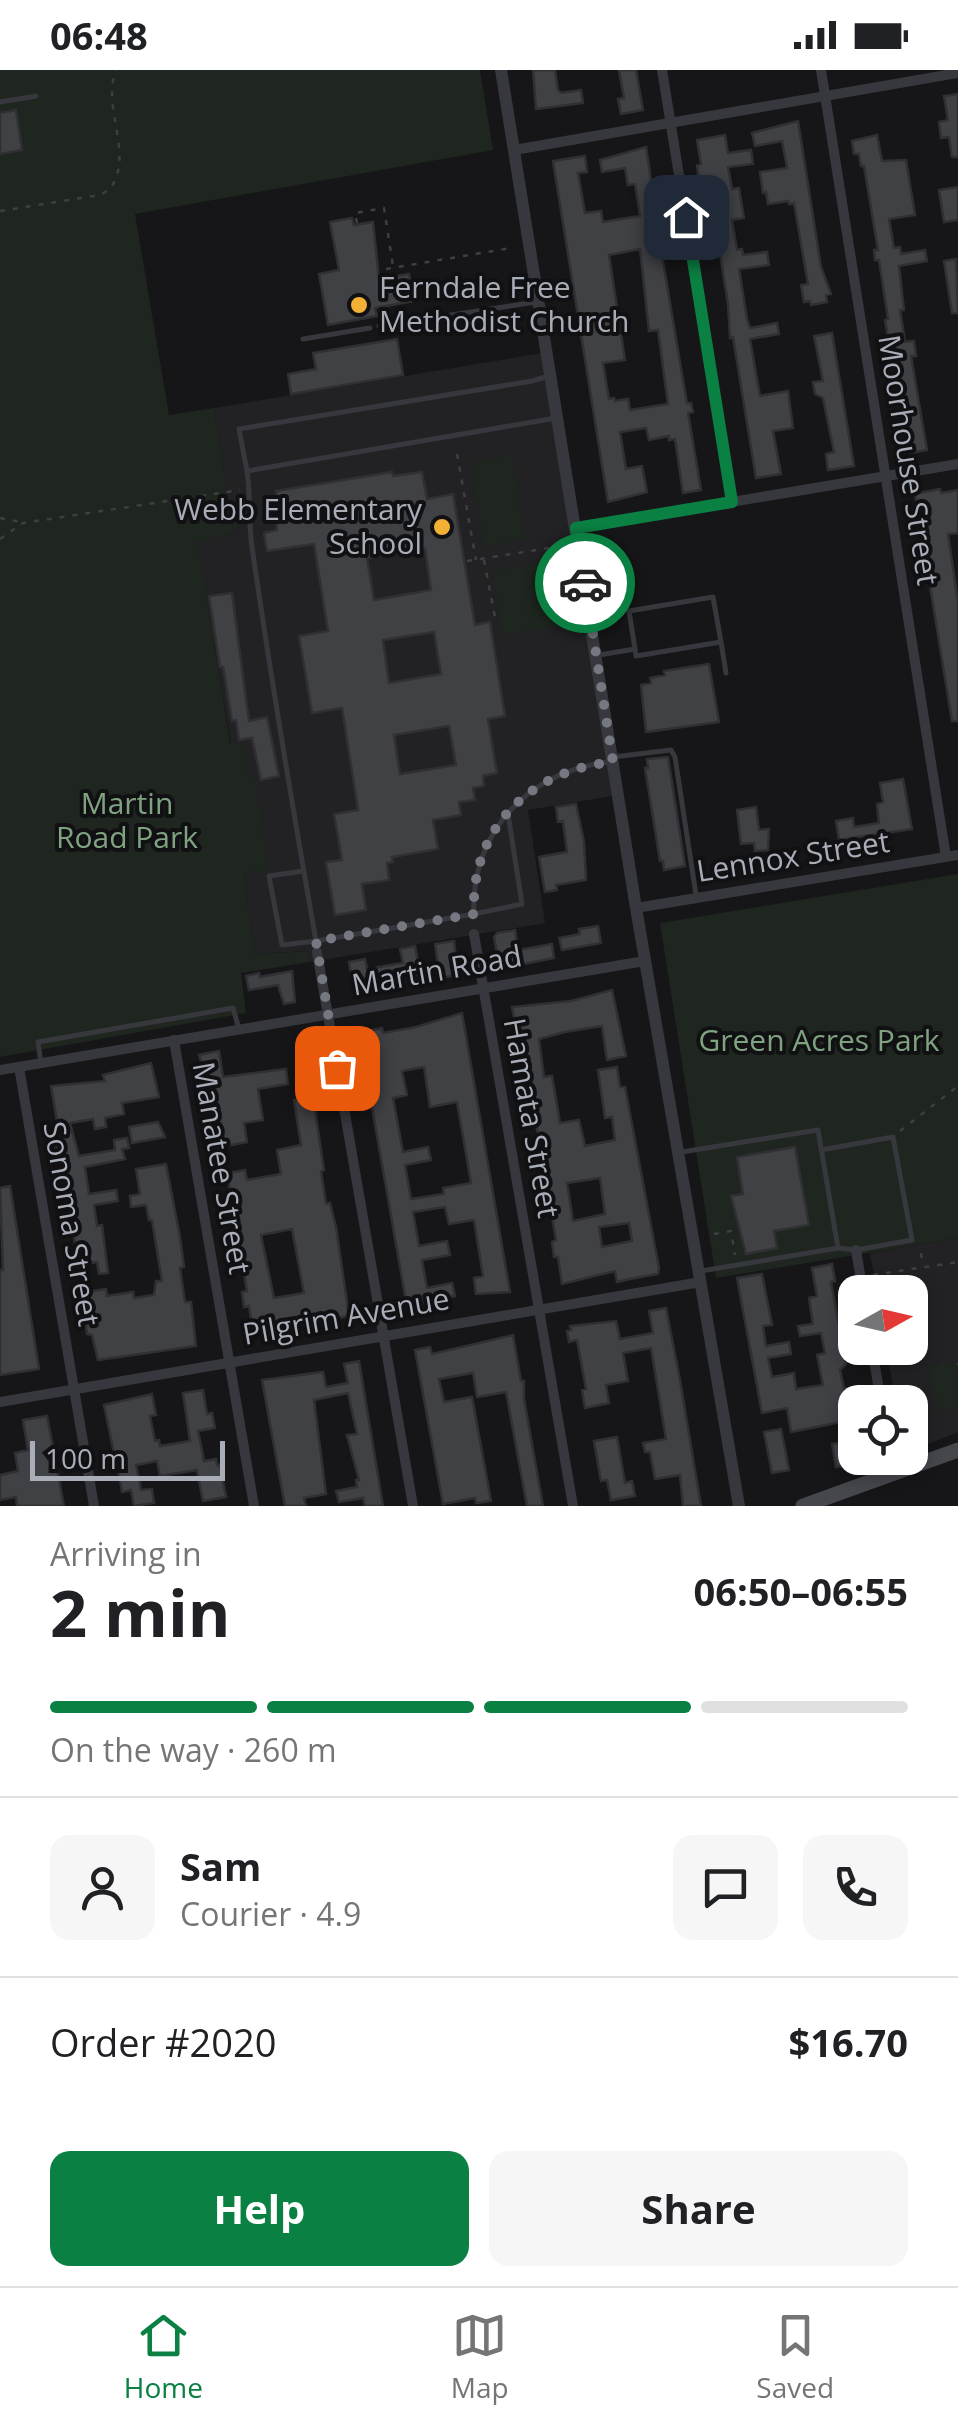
<!DOCTYPE html>
<meta charset="utf-8">
<style>
:root{--surface:#fff;--page:#f6f6f6;--text:#202124;--muted:#757577;--line:#e0e0e0;--accent:#0b8043}
body{margin:0;font-family:"Open Sans",sans-serif;background:var(--page);color:var(--text);height:100vh;display:flex;flex-direction:column;font-size:38px;white-space:nowrap}
*{box-sizing:border-box;margin:0}
p{font-size:32px;color:var(--muted)}
.icon{flex:none;width:55px;height:55px;fill:none;stroke:currentColor;stroke-width:2;stroke-linecap:round;stroke-linejoin:round}
.map{position:relative;height:1436px;overflow:hidden}
.sheet{display:flex;flex-direction:column;background:var(--surface);flex:1}
.sheet>*{flex:none}
.needle{width:65px;rotate:82deg}
.tools{position:absolute;left:838px;top:1205px;display:grid;gap:20px}
.tools a{display:grid;place-items:center;width:90px;height:90px;border-radius:20px;background:var(--surface);box-shadow:0 5px 15px #0003;font-size:50px}
.scale{position:absolute;left:30px;bottom:25px;width:195px;box-sizing:border-box;padding-left:10px;border:5px solid #a8adb8;border-top:0;font-size:28px;line-height:35px;white-space:nowrap;color:#a8adb8;-webkit-text-stroke:8px #111113;paint-order:stroke}
.pin{position:absolute;display:grid;place-items:center;width:85px;height:85px;color:#fff;margin:-42px;border-radius:20px;box-shadow:0 5px 15px #0006}
.courier{position:absolute;display:grid;place-items:center;width:100px;height:100px;margin:-50px;border:8px solid #0b8043;border-radius:50%;background:#fff;color:#222;box-shadow:0 2px 12px #0007}
.overview em{font-style:normal;font-weight:700}
.overview div{display:flex;flex-direction:column-reverse}
.overview{display:flex;align-items:center;justify-content:space-between;height:170px;padding:0 50px}
h1{font-size:65px;font-weight:700;line-height:75px}
.bar{display:grid;grid-template-columns:repeat(4,1fr);gap:15px 10px;align-content:center;height:120px;padding:0 50px}
.bar i{height:12px;border-radius:8px;background:var(--line)}
.bar .on{background:var(--accent)}
.bar p{grid-column:span 4}
.line{display:flex;align-items:center;gap:25px;padding:0 50px;border-top:2px solid var(--line)}
.line div{flex:1}
.round{display:grid;place-items:center;flex:none;width:105px;height:105px;border-radius:20px;background:var(--page)}
.cta{display:flex;gap:20px;margin-top:auto;padding:20px 50px}
.cta a{flex:1;height:115px;border-radius:20px;background:var(--accent);color:#fff;font-size:40px;font-weight:700;line-height:115px;text-align:center}
.cta a+a{background:var(--page);color:var(--text)}
.status{display:flex;justify-content:space-between;align-items:center;height:70px;padding:0 50px;background:var(--surface);direction:ltr}
.status svg{height:28px;fill:currentColor}
.menu{display:flex;justify-content:space-around;align-items:center;height:140px;border-top:2px solid var(--line);background:var(--surface);font-size:28px;color:var(--muted)}
.menu a{display:grid;justify-items:center;gap:5px}
.menu .on{color:var(--accent)}
.map>svg:first-child{display:block}
</style>
<div class="status"><b>06:48</b><svg viewBox="0 0 49 12"><path d="M0 12V9h3v3zM5 12V6h3v6zM10 12V3h3v9zM15 12V0h3v12zM26 1h20v11H26zM47 4h2v5h-2z"/></svg></div>
<div class="map">
<svg width="958" height="1436" viewBox="0 0 958 1436">
<rect width="100%" height="100%" fill="#161618"/>
<path fill="#222225" d="M543,283L613,726L528,740L545,853L310,892L307,881L255,884L243,803L269,799L250,710L231,674L197,470L234,464L214,338Z
M958,1168V1362L910,1381V1332H896L886,1278H910V1222H877L870,1183Z"/>
<path fill="#1e261f" d="M0,0H480L493,80L135,144L169,345L214,338L234,464L198,471L230,673L242,672L250,709H255L269,800L243,803L255,884L307,881L310,892L241,903L246,943L0,987Z
M512,385L525,470L484,477L471,392Z
M550,492L559,556L502,565L492,501Z
M958,804V1168L716,1208L660,853Z
M956,1291L958,1338L937,1342L928,1297Z"/>
<path fill="#404145" stroke="#303034" stroke-width="2.5" fill-rule="evenodd" d="M533,0H555L558,20L561,23L581,20L583,33L536,39Z
M619,0H636L643,40L621,44L618,29L624,28Z
M958,24V87H952L949,67L941,68L939,52L948,50L944,26Z
M16,40L22,80L0,84V43Z
M798,51L821,197L831,224L826,225L827,232L811,235L810,231L804,232L801,215L808,214L794,133L789,134L788,131L768,134L766,122L763,123L760,102L787,98L782,71L755,76L752,63Z
M725,65L728,83L751,80L753,94L728,97L732,119L739,118L744,148L732,150L737,180L742,179L743,185L767,182L769,195L739,199L747,249L750,258L777,253L779,264L750,269L760,326L788,321L793,358L773,361L781,404L756,408L733,267L730,268L728,234L708,109L699,110L697,95L701,94L697,70Z
M877,65L882,91L906,90L915,145L889,149L894,178L900,177L901,184L925,180L927,191L899,196L904,240H900L905,272L914,271L916,286H911L927,380L910,383L895,289L892,290L885,250L888,249L879,190H875L874,180H878L864,96H861L859,84H854L852,71Z
M646,77L661,176L665,175L666,185L662,186L682,304L687,333H691L693,342L688,343L701,420L683,423L675,369L669,370V366L649,370L646,358L620,362L626,399L642,396L647,422L608,432L553,91L585,86L587,102L578,103L585,143L601,141L603,152L640,146L635,114L628,115L625,98L602,102L600,90ZM640,179L649,261L658,260L668,334L630,340L628,329L615,331L614,328L609,329L603,293L625,290L609,185Z
M958,117V150L944,152L939,120Z
M352,148L354,155L373,152L379,209L409,204L414,231L375,238L377,246L328,255L319,204L339,200L330,152Z
M956,189L958,243H952L944,191Z
M832,263L854,396L828,400L826,384L834,382L823,328L815,324L813,312L823,311L814,266Z
M397,269L403,305L291,324L288,304L316,299L313,283Z
M392,402L393,406L422,402L427,429L453,424L475,555L490,552L505,646L488,649L497,703L483,706L484,716L473,718L475,730L459,732L461,745L433,750L438,779L392,787L393,792L387,793L389,810L362,814L366,840L335,845L326,792L342,790L334,744L358,740L342,638L312,643L299,566L328,561L314,474L267,481L264,463L277,460L276,449H280L276,421ZM425,479L431,520L374,530L367,488ZM434,562L441,604L389,613L383,570ZM449,656L456,695L400,704L394,665Z
M940,419L941,423L958,420V463L948,464L958,532V651H952L915,424Z
M232,523L249,651L267,647L279,706L261,710L252,668L239,670L236,650L232,651L223,597H220L209,526Z
M709,594L719,652L646,662L641,615L651,613L650,608L665,605L664,601Z
M668,687L685,796L664,800L663,791H660L645,698H648L647,689Z
M903,709L912,759L839,770L836,751L853,748L854,757L879,753L877,734L883,732L880,713Z
M576,734L584,772L586,810L556,815L557,820L545,822L539,787L567,782L563,751L558,752L556,737Z
M756,737L759,760L769,759L768,780L755,781L754,773L741,774L737,740Z
M598,856L601,873L562,880L559,868L580,864L579,859Z
M515,860L518,880L552,874L554,888L503,898L499,895L494,867L497,863Z
M454,871L458,905L440,908L435,874Z
M415,876L421,907L410,908L409,903L352,912L349,892L365,889L367,899L403,893L400,879Z
M292,901L295,932L284,934L278,915L249,920L246,906L259,903L260,907Z
M612,920L626,986L607,990L602,956L565,962L539,969L544,1007L552,1006L560,1053L579,1050L585,1076L615,1070L612,1047L605,1048L598,1000L617,997L620,1017H625L659,1198L658,1204L630,1209L617,1212L615,1201L562,1214L558,1187H554L552,1172L556,1170L542,1087L537,1088L535,1075L540,1074L512,937L571,931ZM600,1108L605,1144L573,1151L567,1113ZM629,1153L632,1171L602,1177L599,1157Z
M462,943L510,1222L476,1224L474,1208L483,1206L474,1150L449,1154L445,1137L413,1142L419,1176L447,1171L450,1185L422,1190L427,1218L452,1213L455,1226L407,1237L359,963L382,958L383,963L416,957ZM424,997L430,1037L457,1032L471,1113L443,1118L444,1124L411,1129L405,1095L431,1090L428,1077L403,1082L393,1028L407,1025L402,1001Z
M219,981L223,1007L286,999L288,1014L258,1019L263,1050L244,1053L247,1072L221,1077H218L212,1025L199,985Z
M151,993L159,1027L122,1033L124,1044L105,1048L106,1057L95,1059L93,1049L70,1053L79,1086L115,1080L114,1070L127,1068L129,1078L122,1079L125,1089L85,1097L89,1124L116,1120L118,1131L94,1135L97,1156L102,1155L108,1203L99,1204L97,1192L78,1195L63,1084L57,1085L54,1070L60,1069L51,1016L105,1011L103,1005Z
M313,1027L324,1100L321,1101L326,1134L330,1133L336,1157L349,1246L253,1262L249,1236L244,1237L242,1222L247,1221L227,1103L245,1100L247,1110L281,1104L277,1080L301,1075L294,1030ZM292,1159L304,1223L274,1228L261,1165Z
M158,1052L165,1067L132,1073L129,1057Z
M795,1077L809,1155L774,1161L777,1178L746,1184L731,1126L743,1124L737,1087Z
M166,1094L180,1167L184,1197L180,1198L185,1232H191L196,1276L98,1290L92,1265L87,1264L85,1249L91,1247L87,1222L106,1219L107,1226L133,1222L134,1228L154,1225L156,1211H162L152,1150H149L146,1135L131,1137L130,1126L140,1124L136,1099Z
M10,1116L39,1299L0,1305V1200H3L0,1118Z
M832,1194L835,1211L831,1212L846,1294L840,1300L844,1319L851,1318L855,1338V1399H849V1395L836,1397L832,1374L845,1372L841,1352L791,1362L787,1338L762,1343L737,1208L762,1204L772,1255L763,1256L766,1276L789,1272L791,1284L768,1288L772,1307L794,1303L796,1319L823,1315L817,1285L825,1283L821,1263L800,1266L798,1256L813,1254L809,1228L817,1226L812,1198Z
M666,1238L680,1310L701,1436H683L680,1405L655,1409L650,1382H645L643,1373L666,1369L651,1278L623,1283L628,1311L606,1315L609,1333L585,1338L582,1320L586,1319L577,1270L569,1272L567,1261L571,1260L570,1256L616,1251L620,1269L653,1263L649,1241Z
M513,1265L521,1311H524V1329L543,1436H527L506,1322L477,1327L473,1303L439,1309L444,1332L472,1327L491,1431L476,1433L475,1428L443,1434L415,1280L430,1277L432,1284Z
M359,1291L383,1436H365L363,1428L339,1432L336,1421L357,1417L356,1410H359L347,1365L357,1364L348,1323L314,1330L326,1424L304,1428L306,1436H285L262,1310L323,1302L326,1317L348,1313L344,1294Z
M203,1320L207,1344L212,1343L215,1358L198,1361L204,1391L216,1389L217,1395H220L226,1427L203,1431L197,1400L160,1406L157,1391L136,1395L141,1420L152,1419L154,1433L134,1436L131,1420L122,1422L118,1398L113,1399L111,1388H115L104,1335L152,1324L156,1345L150,1346L155,1371L159,1370L160,1376L190,1371L183,1323Z
M47,1346L64,1436H17L16,1427L0,1430V1405L18,1401L15,1383L28,1380L23,1350Z
M781,1359L789,1400L772,1403L764,1362Z
M617,1367L625,1413L632,1411L635,1426L611,1430L607,1410L601,1411L594,1371Z"/>
<g fill="none" stroke-linecap="round" stroke-linejoin="round">
<path stroke="#3d3f44" stroke-width="2.5" stroke-dasharray="5 8" stroke-linecap="butt" d="M0,141L100,125L110,119C135,84 101,38 116,0
M357,153L355,143L384,138L393,196
M386,199L511,178
M457,384L476,490
M0,448L21,452
M0,469L23,453L240,420
M484,490L495,547
M467,491L562,476
M900,1061L958,1016
M714,1164L731,1161L735,1185
M921,1183L923,1196
M873,1205L958,1192
M957,1294H958"/>
<path stroke="#37383d" stroke-width="5" d="M0,32L36,26
M379,256L536,232
M303,269L370,258
M549,306L532,311L239,359L247,401L556,348
M247,401C251,426 248,451 252,477C271,609 293,740 316,871L282,875L269,806L304,801
M721,572L726,603
M599,585L635,579L629,541L713,527L721,572L636,586L635,579
M613,687L671,680L675,687L696,825
M474,844L522,834L508,744
M317,882L316,871L474,844C470,762 530,700 610,692
M41,993L38,972L233,938L239,959
M682,1082L818,1060L838,1178
M701,1201L838,1178L856,1180L912,1170L893,1067L821,1080"/>
<path stroke="#37383d" stroke-width="10" d="M662,0L732,433
M821,0L946,787
M514,80L958,3
M576,458L958,394
M636,838L958,785
M474,864L573,1436
M317,882L413,1436
M174,970L254,1436
M19,997L94,1436
M0,1000L645,891
M856,1180L863,1222
M872,1278L881,1332
M0,1332L701,1212
M890,1388L894,1404"/>
<path stroke="#37383d" stroke-width="12" d="M501,0L636,838L739,1436"/>
<path stroke="#45474d" stroke-width="15" d="M803,1436L958,1380"/>
</g>
<g fill="none" stroke-linecap="round" stroke-linejoin="round">
<path stroke="#757880" stroke-width="10" stroke-dasharray="0 18" d="M337,998L316,871L474,844C470,758 531,700 613,692L585,513"/>
<path stroke="#0b8043" stroke-width="12" d="M585,513L576,458L732,432L686,147"/>
</g>
<g fill="#f2b134" stroke="#111113" stroke-width="4">
<circle cx="359" cy="235" r="10"/>
<circle cx="442" cy="457" r="10"/>
</g>
<g text-anchor="middle" stroke-width="8" stroke-linejoin="round" paint-order="stroke">
<g font-size="30" fill="#a8adb8" stroke="#111113" text-anchor="start">
<text x="379" y="228">Ferndale Free<tspan x="379" dy="34">Methodist Church</tspan></text>
<text x="422" y="450" text-anchor="end">Webb Elementary<tspan x="422" dy="34">School</tspan></text>
</g>
<g font-size="30" fill="#a8adb8" stroke="#111113">
<text transform="translate(908 390) rotate(81)" y="10">Moorhouse Street</text>
<text transform="translate(793 787) rotate(-9)" y="10">Lennox Street</text>
<text transform="translate(437 901) rotate(-10)" y="10">Martin Road</text>
<text transform="translate(531 1048) rotate(80)" y="10">Hamata Street</text>
<text transform="translate(221 1098) rotate(80)" y="10">Manatee Street</text>
<text transform="translate(71 1154) rotate(80)" y="10">Sonoma Street</text>
<text transform="translate(346 1247) rotate(-10)" y="10">Pilgrim Avenue</text>
</g>
<g font-size="30" fill="#7fa381" stroke="#111113">
<text x="127" y="744">Martin<tspan x="127" dy="34">Road Park</tspan></text>
<text x="819" y="981">Green Acres Park</text>
</g>
</g>
</svg>
<div class="tools">
<a><svg class="needle" viewBox="-14 -14 28 28"><path d="M0-13l5 13h-10z" fill="#e53935"/><path d="M0 13l5-13h-10z" fill="#757577"/></svg></a>
<a><svg class="icon" aria-label="locate" viewBox="0 0 24 24"><circle cx="12" cy="12" r="6"/><path d="M12 2v4M12 18v4M2 12h4M18 12h4"/></svg></a>
</div>
<div class="scale">100 m</div>
<div class="pin" style="left:337px;top:998px;background:#ea580c"><svg class="icon" aria-label="bag" viewBox="0 0 24 24"><path d="M5 8h14l-1 12H6zM9 8a3 3 0 0 1 6 0"/></svg></div>
<div class="pin" style="left:686px;top:147px;background:#1f2937"><svg class="icon" aria-label="home" viewBox="0 0 24 24"><path d="M3 11l9-7 9 7M6 9v11h12V9"/></svg></div>
<div class="courier" style="left:585px;top:513px"><svg class="icon" aria-label="car" viewBox="0 0 24 24"><path d="M5 17H2v-5l4-1 3-4h7l3 4 3 1v5h-3M9 17h6M6 11h13"/><circle cx="7" cy="17" r="2"/><circle cx="17" cy="17" r="2"/></svg></div>
</div>
<section class="sheet">
<div class="overview"><div><h1>2 min</h1><p>Arriving in</p></div><em>06:50–06:55</em></div>
<div class="bar"><i class="on"></i><i class="on"></i><i class="on"></i><i></i><p>On the way · 260 m</p></div>
<div class="line" style="height:180px"><a class="round"><svg class="icon" aria-label="person" viewBox="0 0 24 24"><circle cx="12" cy="8" r="4"/><path d="M4 21q1-7 8-7t8 7"/></svg></a><div><b>Sam</b><p>Courier · 4.9</p></div><a class="round"><svg class="icon" aria-label="chat" viewBox="0 0 24 24"><path d="M4 5h16v11H9l-5 4z"/></svg></a><a class="round"><svg class="icon" aria-label="phone" viewBox="0 0 24 24"><path d="M5 4h4l2 5-3 2q2 4 5 5l2-3 5 2v4C11 20 4 13 5 4z"/></svg></a></div>
<div class="line" style="height:130px"><div>Order #2020</div><b>$16.70</b></div>
<div class="cta"><a>Help</a><a>Share</a></div>
</section>
<nav class="menu">
<a class="on"><svg class="icon" aria-label="home" viewBox="0 0 24 24"><path d="M3 11l9-7 9 7M6 9v11h12V9"/></svg>Home</a>
<a><svg class="icon" aria-label="map" viewBox="0 0 24 24"><path d="M3 6l6-2 6 2 6-2v14l-6 2-6-2-6 2zM9 4v14M15 6v14"/></svg>Map</a>
<a><svg class="icon" aria-label="saved" viewBox="0 0 24 24"><path d="M7 4h10v16l-5-4-5 4z"/></svg>Saved</a>
</nav>
